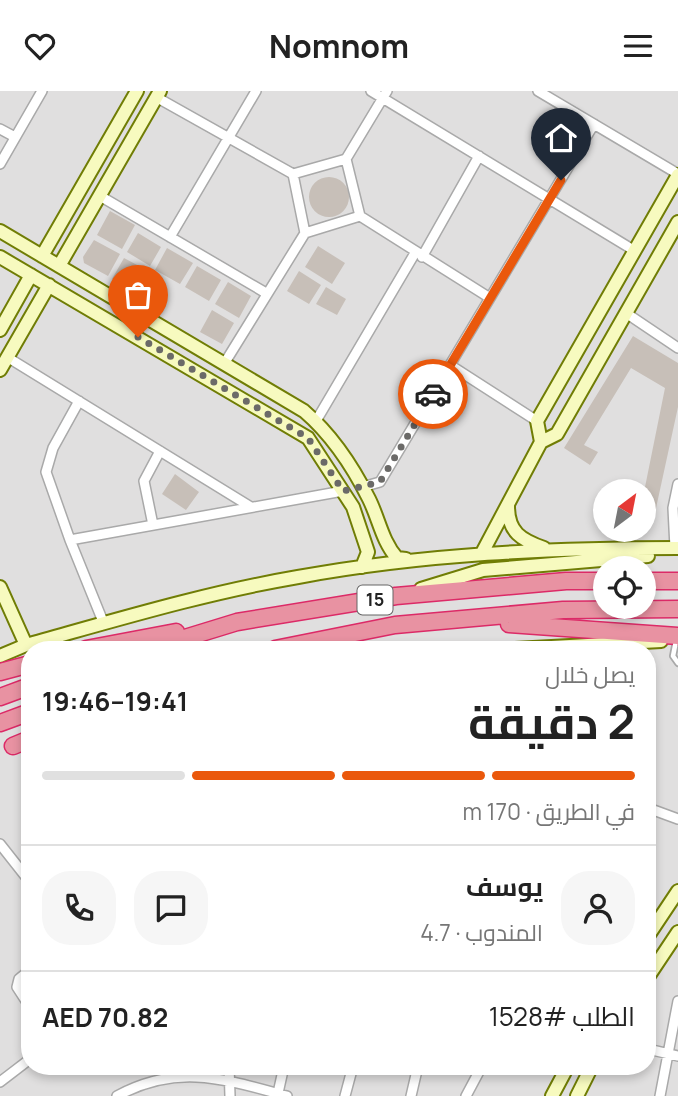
<!DOCTYPE html>
<html lang="ar">
<meta charset="utf-8">
<style>
:root{--surface:#fff;--page:#f6f6f6;--text:#222;--muted:#767676;--line:#e0e0e0;--accent:#ea580c}
body{margin:0;font-family:Manrope,Cairo,sans-serif;background:var(--page);color:var(--text);direction:rtl;height:100vh;display:flex;flex-direction:column;font-size:26px;white-space:nowrap}
*{box-sizing:border-box;margin:0}
p{font-size:23px;color:var(--muted)}
.icon{flex:none;width:38px;height:38px;fill:none;stroke:currentColor;stroke-width:2;stroke-linecap:round;stroke-linejoin:round}
.map{position:relative;flex:1;overflow:hidden;direction:ltr}
.side{position:absolute;left:21px;top:550px;width:635px;height:434px;display:flex;flex-direction:column;background:var(--surface);border-radius:28px;box-shadow:0 4px 10px #0003;direction:rtl}
.side>*{flex:none}
.needle{width:46px;rotate:32deg}
.fabs{position:absolute;left:593px;top:388px;display:grid;gap:14px}
.fabs a{display:grid;place-items:center;width:63px;height:63px;border-radius:50%;background:var(--surface);box-shadow:0 4px 10px #0003;font-size:35px}
.pin{position:absolute;display:grid;place-items:center;width:60px;height:60px;color:#fff;margin:-72px -30px;border-radius:50% 50% 50% 0;rotate:-45deg;box-shadow:0 0 7px #0007}
.pin .icon{rotate:45deg}
.courier{position:absolute;display:grid;place-items:center;width:70px;height:70px;margin:-35px;border:5px solid #ea580c;border-radius:50%;background:#fff;color:#222;box-shadow:0 2px 9px #0007}
.headline em{font-style:normal;font-weight:700}
.headline div{display:flex;flex-direction:column-reverse}
.headline{display:flex;align-items:center;justify-content:space-between;height:119px;padding:0 21px}
h1{font-size:46px;font-weight:700;line-height:52px}
.bar{display:grid;grid-template-columns:repeat(4,1fr);gap:10px 7px;align-content:center;height:84px;padding:0 21px}
.bar i{height:9px;border-radius:5px;background:var(--line)}
.bar .selected{background:var(--accent)}
.bar p{grid-column:span 4}
.line{display:flex;align-items:center;gap:18px;padding:0 21px;border-top:2px solid var(--line)}
.line div{flex:1}
.round{display:grid;place-items:center;flex:none;width:74px;height:74px;border-radius:28px;background:var(--page)}
header{display:flex;justify-content:space-between;align-items:center;height:91px;padding:0 21px;background:var(--surface);font-size:32px;font-weight:700}
.map>svg:first-child{display:block}
</style>
<header><svg class="icon" aria-label="menu" viewBox="0 0 24 24"><path d="M4 6h16M4 12h16M4 18h16"/></svg>Nomnom<svg class="icon" aria-label="heart" viewBox="0 0 24 24"><path d="M12 20l-8-8c-3-5 5-10 8-4 3-6 11-1 8 4z"/></svg></header>
<div class="map">
<svg width="678" height="1005" viewBox="0 0 678 1005">
<rect width="100%" height="100%" fill="#f2efe9"/>
<path fill="#e0dfdf" fill-rule="evenodd" d="M0,0H678V1005H0ZM606,401H644V439H606ZM606,478H644V516H606ZM30,558H648V975H30Z"/>
<path fill="#c7bfb8" d="M309 106a20 20 0 1 1 40 0a20 20 0 1 1-40 0Z
M110,120L135,134L122,158L97,144Z
M138,142L161,156L150,175L127,161Z
M94,149L120,163L108,185L84,172L83,166Z
M318,155L345,172L332,193L305,176Z
M167,157L193,172L180,193L155,179Z
M124,167L154,183L142,205L112,188Z
M197,175L221,189L209,210L185,196Z
M299,180L321,194L309,213L287,200Z
M228,191L251,205L239,227L215,213Z
M326,196L346,208L337,224L316,213Z
M212,219L234,232L222,253L200,241Z
M633,245L678,272V316L653,431L644,429V401L665,297L631,277L584,354L598,361L590,374L564,357Z
M175,383L199,401L186,419L162,403Z"/>
<g fill="none" stroke-linecap="round" stroke-linejoin="round">
<g stroke="#a9a9a9" stroke-width="8">
<path id="lane" d="M676,550L673,565L678,572"/>
</g>
<g stroke="#a9a9a9" stroke-width="12">
<path id="street" d="M371,0L635,160
M538,0L678,83
M156,6L293,83
M0,38L15,46
M346,68L360,125L305,142L293,83L346,68L387,0
M0,73L42,0
M100,105L266,202
M360,125L490,207
M170,146L256,0
M422,166L479,65
M626,222L678,257
M7,266L251,416
M224,273L305,142
M450,274L537,330
M79,310L53,357L46,381L70,449L104,533
M316,330L415,162
M362,396L380,391L594,33
M153,434L144,390L160,360
M70,449L343,400
M675,457L673,417L678,393
M648,717L678,728
M0,753L30,791
M30,879L19,888L17,896L30,916
M648,958L678,965
M229,975L230,1005
M0,991L30,968
M278,1002L284,975
M117,1005C178,972 224,988 287,1005
M345,1005L353,975
M411,1005L418,975
M466,1005L482,975
M660,1005L678,910"/>
</g>
<g stroke="#707d05" stroke-width="16">
<path id="secondary" d="M0,140L304,320C332,344 352,374 369,408C379,428 382,450 397,467L406,468
M42,165L137,0
M0,166L308,347L353,416L368,461L362,476
M59,175L160,0
M0,239L31,184
M0,279L49,194
M541,351L537,330L678,84
M508,415C508,441 521,449 544,457
M482,462L541,351L557,343L678,131
M0,496L26,554
M421,498L483,479L648,465
M515,558L661,550
M0,565L26,554C116,529 205,502 298,486C423,463 551,457 678,457
M648,845L678,800
M648,886L678,841
M552,1005L568,975
M577,1005L592,975"/>
</g>
<g stroke="#dc2a67" stroke-width="19">
<path id="highway" d="M644,490H678
M509,533L678,545
M86,558L176,541
M149,558L237,531L396,505L566,490H606
M275,558L395,534L563,519L678,518
M0,581L30,573
M0,606L30,595
M0,632L30,621
M13,655L30,648"/>
</g>
<use href="#lane" stroke="#fff" stroke-width="4.5"/>
<use href="#street" stroke="#fff" stroke-width="9"/>
<use href="#secondary" stroke="#f7fabf" stroke-width="12"/>
<use href="#highway" stroke="#e892a2" stroke-width="16"/>
</g>
<g fill="none" stroke-linecap="round" stroke-linejoin="round">
<path stroke="#6b6a68" stroke-width="7" stroke-dasharray="0 12.6" d="M138,246L308,347L343,400L380,391L433,303"/>
<path stroke="#ea580c" stroke-width="9" d="M433,303L561,89"/>
</g>
<g text-anchor="middle" stroke-width="6" stroke-linejoin="round" paint-order="stroke">
<rect fill="#fff" stroke="#646464" stroke-width="2" x="357.5" y="494.5" width="35" height="29" rx="5"/>
<g font-size="18" font-weight="bold" fill="#222">
<text x="375" y="515">15</text>
</g>
</g>
</svg>
<div class="fabs">
<a><svg class="needle" viewBox="-14 -14 28 28"><path d="M0-13l5 13h-10z" fill="#e53935"/><path d="M0 13l5-13h-10z" fill="#767676"/></svg></a>
<a><svg class="icon" aria-label="locate" viewBox="0 0 24 24"><circle cx="12" cy="12" r="6"/><path d="M12 2v4M12 18v4M2 12h4M18 12h4"/></svg></a>
</div>
<div class="pin" style="left:138px;top:246px;background:#ea580c"><svg class="icon" aria-label="bag" viewBox="0 0 24 24"><path d="M5 8h14l-1 12H6zM9 8a3 3 0 0 1 6 0"/></svg></div>
<div class="pin" style="left:561px;top:89px;background:#1f2937"><svg class="icon" aria-label="home" viewBox="0 0 24 24"><path d="M3 11l9-7 9 7M6 9v11h12V9"/></svg></div>
<div class="courier" style="left:433px;top:303px"><svg class="icon" aria-label="car" viewBox="0 0 24 24"><path d="M5 17H2v-5l4-1 3-4h7l3 4 3 1v5h-3M9 17h6M6 11h13"/><circle cx="7" cy="17" r="2"/><circle cx="17" cy="17" r="2"/></svg></div>
<section class="side">
<div class="headline"><div><h1>2 دقيقة</h1><p>يصل خلال</p></div><em>19:41–19:46</em></div>
<div class="bar"><i class="selected"></i><i class="selected"></i><i class="selected"></i><i></i><p>في الطريق · 170 m</p></div>
<div class="line" style="height:126px"><a class="round"><svg class="icon" aria-label="person" viewBox="0 0 24 24"><circle cx="12" cy="8" r="4"/><path d="M4 21q1-7 8-7t8 7"/></svg></a><div><b>يوسف</b><p>المندوب · 4.7</p></div><a class="round"><svg class="icon" aria-label="chat" viewBox="0 0 24 24"><path d="M4 5h16v11H9l-5 4z"/></svg></a><a class="round"><svg class="icon" aria-label="phone" viewBox="0 0 24 24"><path d="M5 4h4l2 5-3 2q2 4 5 5l2-3 5 2v4C11 20 4 13 5 4z"/></svg></a></div>
<div class="line" style="height:91px"><div>الطلب #1528</div><b>AED 70.82</b></div>
</section>
</div>
